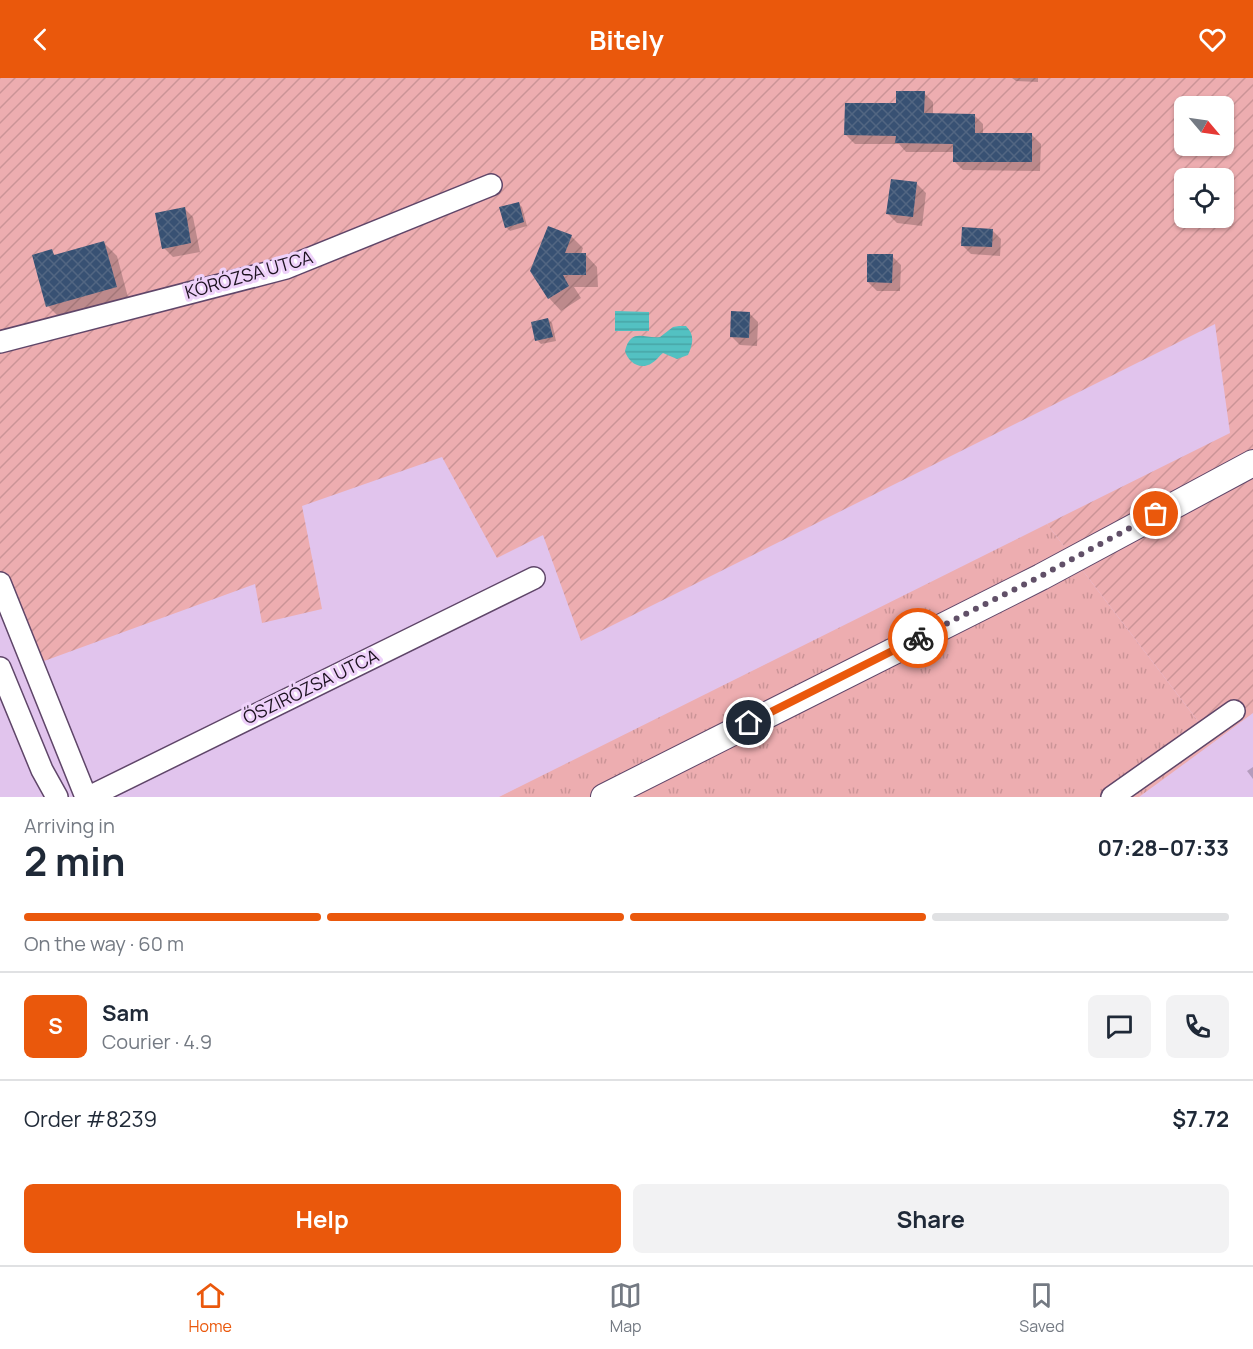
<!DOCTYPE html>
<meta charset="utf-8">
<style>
:root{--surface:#fff;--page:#f2f2f3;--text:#1f2937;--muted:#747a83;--line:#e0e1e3;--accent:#ea580c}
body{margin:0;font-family:Manrope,sans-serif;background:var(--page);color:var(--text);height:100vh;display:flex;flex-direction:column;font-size:22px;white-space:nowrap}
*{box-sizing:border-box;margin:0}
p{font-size:20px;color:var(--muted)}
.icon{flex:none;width:33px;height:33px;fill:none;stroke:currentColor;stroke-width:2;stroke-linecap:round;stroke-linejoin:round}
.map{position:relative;height:719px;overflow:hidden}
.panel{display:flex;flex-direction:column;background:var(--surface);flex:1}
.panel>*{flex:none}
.needle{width:39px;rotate:119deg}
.buttons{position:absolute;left:1174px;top:18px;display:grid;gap:12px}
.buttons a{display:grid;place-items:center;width:60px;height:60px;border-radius:9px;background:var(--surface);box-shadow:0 2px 4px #0004;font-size:30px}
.pin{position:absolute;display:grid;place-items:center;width:51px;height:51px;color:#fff;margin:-26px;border:3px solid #fff;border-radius:50%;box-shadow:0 2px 6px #0007}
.courier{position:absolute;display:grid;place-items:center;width:60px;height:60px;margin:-30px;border:4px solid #ea580c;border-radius:50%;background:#fff;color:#222;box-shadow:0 2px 8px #0007}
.overview em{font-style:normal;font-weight:700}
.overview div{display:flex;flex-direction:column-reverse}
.overview{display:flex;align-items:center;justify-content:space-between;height:102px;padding:0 24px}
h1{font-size:39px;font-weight:700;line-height:45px}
.bar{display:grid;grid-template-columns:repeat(4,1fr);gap:9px 6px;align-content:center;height:72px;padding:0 24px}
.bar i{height:8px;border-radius:4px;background:var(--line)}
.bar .selected{background:var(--accent)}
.bar p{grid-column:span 4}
.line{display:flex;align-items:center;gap:15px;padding:0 24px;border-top:2px solid var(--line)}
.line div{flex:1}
.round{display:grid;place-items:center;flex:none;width:63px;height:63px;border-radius:9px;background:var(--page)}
.cta{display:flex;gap:12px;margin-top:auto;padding:12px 24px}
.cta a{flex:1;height:69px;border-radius:9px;background:var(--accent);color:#fff;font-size:24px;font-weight:700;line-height:69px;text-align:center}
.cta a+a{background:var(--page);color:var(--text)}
header{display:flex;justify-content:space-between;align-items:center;height:78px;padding:0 24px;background:var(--accent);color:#fff;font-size:27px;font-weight:700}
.dock{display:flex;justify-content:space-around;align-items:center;height:84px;border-top:2px solid var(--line);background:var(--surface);font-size:16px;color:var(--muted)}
.dock a{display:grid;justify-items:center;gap:3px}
.dock .selected{color:var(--accent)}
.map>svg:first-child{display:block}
</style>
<header><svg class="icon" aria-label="back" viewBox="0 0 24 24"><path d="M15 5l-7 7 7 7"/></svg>Bitely<svg class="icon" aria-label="heart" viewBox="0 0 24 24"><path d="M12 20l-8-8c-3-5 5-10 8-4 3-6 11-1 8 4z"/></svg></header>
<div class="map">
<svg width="1253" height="719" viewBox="0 0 1253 719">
<defs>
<pattern id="grass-tufts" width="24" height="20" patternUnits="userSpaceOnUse" patternTransform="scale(1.5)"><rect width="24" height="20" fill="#edadb0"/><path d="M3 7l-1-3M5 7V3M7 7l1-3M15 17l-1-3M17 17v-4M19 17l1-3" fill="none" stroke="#cb9497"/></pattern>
<pattern id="garden-furrows" width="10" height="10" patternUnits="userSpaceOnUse" patternTransform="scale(1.5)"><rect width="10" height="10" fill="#edadb0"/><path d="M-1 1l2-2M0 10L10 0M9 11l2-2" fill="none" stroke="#cb9497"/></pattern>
<pattern id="water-rules" width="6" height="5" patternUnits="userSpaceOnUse" patternTransform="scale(1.5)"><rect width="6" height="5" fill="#53c1c2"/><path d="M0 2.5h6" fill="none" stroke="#48a5a6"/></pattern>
<pattern id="building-cross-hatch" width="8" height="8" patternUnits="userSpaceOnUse" patternTransform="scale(1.5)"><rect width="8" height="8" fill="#385173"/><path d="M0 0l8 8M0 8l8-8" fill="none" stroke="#526682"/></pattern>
</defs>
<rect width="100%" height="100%" fill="#e1c4ed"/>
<path fill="url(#grass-tufts)" d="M1047,446L1214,664L1139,719H499Z"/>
<path fill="url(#garden-furrows)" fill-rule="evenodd" d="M0,0H1253V635L1214,664L1047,446L1230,355L1215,246L581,563L543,457L497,480L442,379L302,428L322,531L262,545L255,506L25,590L0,530ZM1185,28H1224V68H1185ZM1185,100H1224V140H1185Z"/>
<path fill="url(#water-rules)" d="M615,233L649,234V253H615Z
M679,248H686C695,257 693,266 688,277L677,281L663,275C659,278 656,283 652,285C640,293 628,284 625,273C631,249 644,261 660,259L673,249Z"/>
<path fill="#0003" d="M1012,0H1038V4L1016,3Z
M924,15L933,24V37H974L983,46V56L1032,57L1041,66L1040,93L963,92L954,83V74H906L899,66H855L846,57L898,27Z
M917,106L926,115L922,148L897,145L888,136Z
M518,125L522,129L527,148L510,153L506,149Z
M184,130L193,139L200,174L173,179L164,170Z
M992,152L1001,161L1000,178L971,176L962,167Z
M571,158L583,170L581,176H585L597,189L598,209H574L581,220L561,233L549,220L532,193Z
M104,165L117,178L129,223L61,241L48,228L51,173L56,178Z
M892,178L901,187L900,213H877L868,204Z
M749,235L758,244L757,268L740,267L731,258Z
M548,241L552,245L556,263L541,266L537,262Z
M1253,689V701L1247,693Z"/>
<path fill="url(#building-cross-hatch)" d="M896,13H925L924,35L975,36V55H1032V84H953V66L895,65L896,58L844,57L845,25H896Z
M891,101L917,104L913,139L886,136Z
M519,124L524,144L505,150L499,129Z
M185,129L191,165L162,171L155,135Z
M548,148L572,157L565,175H586V197H563L569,208L548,221L530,193Z
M962,149L993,151L992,169L961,168Z
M104,163L117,209L46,229L32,177L52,171L54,177Z
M867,176H893L892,205L867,204Z
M731,233L750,234L749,260L730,259Z
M548,240L553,259L535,263L531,244Z"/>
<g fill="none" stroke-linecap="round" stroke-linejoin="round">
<g stroke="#5f4669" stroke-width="24">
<path id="minor" d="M0,264L286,190L491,107
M0,505L86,719
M0,590L42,692L57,719
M89,719L534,500
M1112,719L1234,633"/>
</g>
<g stroke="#5f4669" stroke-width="28">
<path id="major" d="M604,719L1041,499L1253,385"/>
</g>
<use href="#minor" stroke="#fff" stroke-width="21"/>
<use href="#major" stroke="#fff" stroke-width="26"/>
</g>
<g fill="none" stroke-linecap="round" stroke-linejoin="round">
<path stroke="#615068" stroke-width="6" stroke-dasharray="0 10.8" d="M918,560L1041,498L1156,436"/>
<path stroke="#ea580c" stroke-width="8" d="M749,645L918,560"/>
</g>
<g text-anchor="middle" stroke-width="6" stroke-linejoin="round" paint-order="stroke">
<g font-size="18" fill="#1c1220" stroke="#eed1fa">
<text transform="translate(249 197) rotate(-16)" y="6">KŐRÓZSA UTCA</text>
<text transform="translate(311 609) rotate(-26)" y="6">ŐSZIRÓZSA UTCA</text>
</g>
</g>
</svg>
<div class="buttons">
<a><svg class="needle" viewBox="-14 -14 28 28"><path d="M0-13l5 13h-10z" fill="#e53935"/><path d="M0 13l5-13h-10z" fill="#747a83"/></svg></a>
<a><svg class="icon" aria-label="locate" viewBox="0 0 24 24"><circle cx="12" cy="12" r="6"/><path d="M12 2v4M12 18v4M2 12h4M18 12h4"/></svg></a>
</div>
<div class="pin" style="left:1156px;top:436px;background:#ea580c"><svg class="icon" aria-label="bag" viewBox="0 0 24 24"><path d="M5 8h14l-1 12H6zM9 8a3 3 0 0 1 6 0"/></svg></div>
<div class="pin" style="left:749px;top:645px;background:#1f2937"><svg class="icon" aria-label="home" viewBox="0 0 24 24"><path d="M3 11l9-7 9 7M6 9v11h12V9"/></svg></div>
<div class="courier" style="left:918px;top:560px"><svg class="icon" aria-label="bike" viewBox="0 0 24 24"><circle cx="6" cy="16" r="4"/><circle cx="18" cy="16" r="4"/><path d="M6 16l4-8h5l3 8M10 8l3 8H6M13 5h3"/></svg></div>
</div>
<section class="panel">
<div class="overview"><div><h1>2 min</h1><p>Arriving in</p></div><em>07:28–07:33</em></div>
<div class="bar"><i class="selected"></i><i class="selected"></i><i class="selected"></i><i></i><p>On the way · 60 m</p></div>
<div class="line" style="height:108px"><b class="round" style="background:var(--accent);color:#fff">S</b><div><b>Sam</b><p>Courier · 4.9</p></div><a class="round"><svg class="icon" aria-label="chat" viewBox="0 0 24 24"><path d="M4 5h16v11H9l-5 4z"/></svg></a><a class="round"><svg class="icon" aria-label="phone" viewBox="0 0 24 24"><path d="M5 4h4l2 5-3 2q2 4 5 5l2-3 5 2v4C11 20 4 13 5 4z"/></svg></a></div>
<div class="line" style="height:78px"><div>Order #8239</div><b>$7.72</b></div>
<div class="cta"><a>Help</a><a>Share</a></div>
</section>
<nav class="dock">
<a class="selected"><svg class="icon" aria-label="home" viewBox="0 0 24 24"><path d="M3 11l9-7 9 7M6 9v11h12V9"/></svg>Home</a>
<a><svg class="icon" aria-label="map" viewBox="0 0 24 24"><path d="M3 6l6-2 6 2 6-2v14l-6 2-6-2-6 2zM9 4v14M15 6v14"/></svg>Map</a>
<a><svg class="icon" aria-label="saved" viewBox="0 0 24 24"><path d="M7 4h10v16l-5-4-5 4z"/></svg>Saved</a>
</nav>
